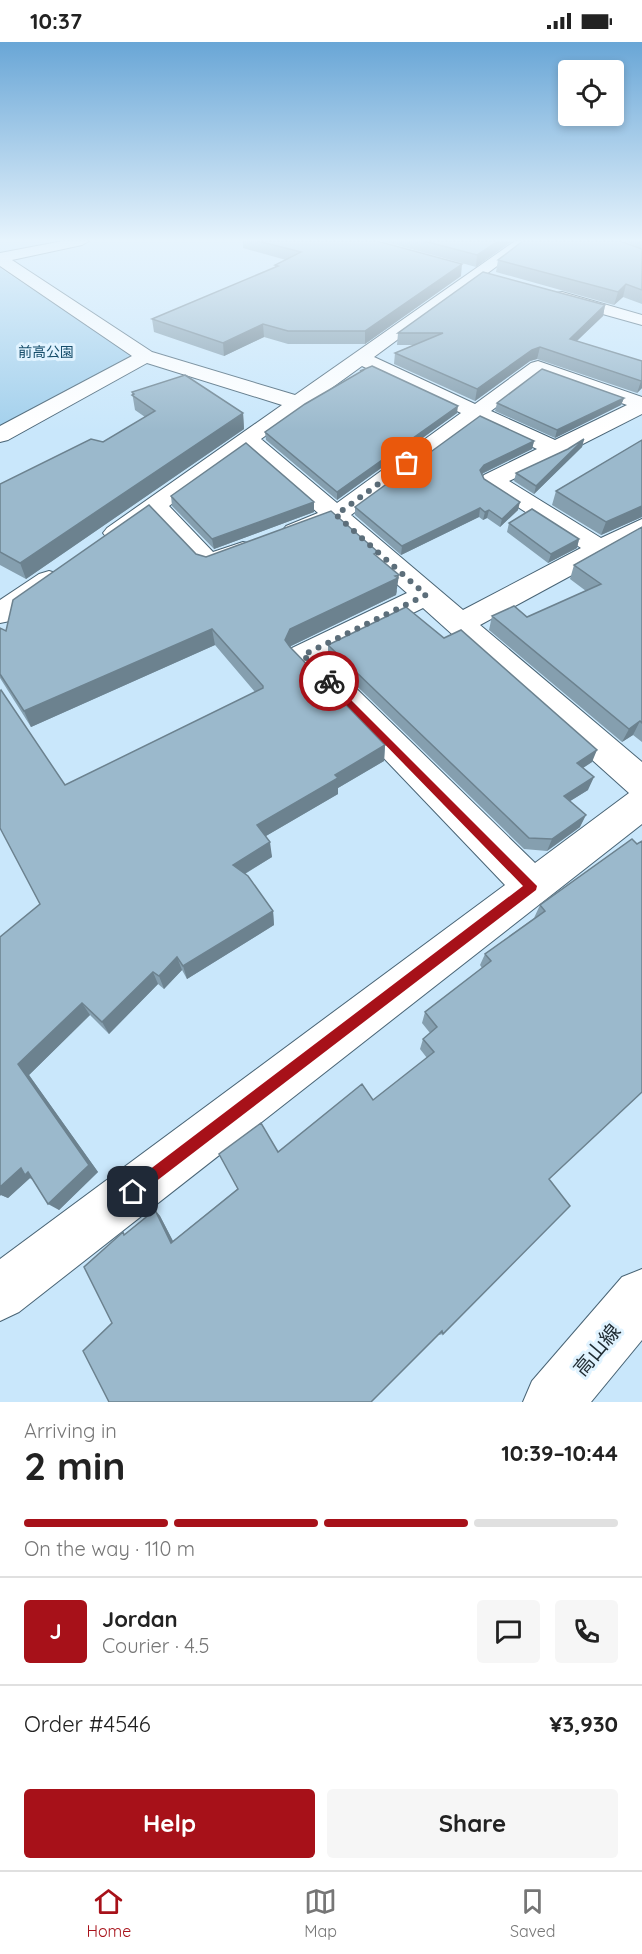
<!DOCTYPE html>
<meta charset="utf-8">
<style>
:root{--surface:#fff;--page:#f6f6f6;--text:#222;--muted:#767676;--line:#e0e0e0;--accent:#a71119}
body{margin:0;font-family:Quicksand,"Noto Sans JP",sans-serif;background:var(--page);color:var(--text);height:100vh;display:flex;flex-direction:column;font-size:22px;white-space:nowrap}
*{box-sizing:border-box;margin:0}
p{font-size:20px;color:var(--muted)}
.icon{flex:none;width:33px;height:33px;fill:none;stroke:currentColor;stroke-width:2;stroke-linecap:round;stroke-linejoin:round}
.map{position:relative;height:1360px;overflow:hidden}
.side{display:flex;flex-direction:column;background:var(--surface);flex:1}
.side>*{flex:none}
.controls{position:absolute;left:558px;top:18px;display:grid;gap:12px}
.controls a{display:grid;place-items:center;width:66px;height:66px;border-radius:6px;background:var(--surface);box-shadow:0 3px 9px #0003;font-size:30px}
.pin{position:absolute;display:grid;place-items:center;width:51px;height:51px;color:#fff;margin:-26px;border-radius:12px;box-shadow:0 3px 9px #0006}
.courier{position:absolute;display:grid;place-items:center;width:60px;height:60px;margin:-30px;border:4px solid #a71119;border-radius:50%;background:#fff;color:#222;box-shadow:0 2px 8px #0007}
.head em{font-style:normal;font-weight:800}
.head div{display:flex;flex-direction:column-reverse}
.head{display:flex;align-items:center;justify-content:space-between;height:102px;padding:0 24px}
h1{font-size:39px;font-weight:800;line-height:45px}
.bar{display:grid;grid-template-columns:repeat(4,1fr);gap:9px 6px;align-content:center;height:72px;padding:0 24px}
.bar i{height:8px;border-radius:4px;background:var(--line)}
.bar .selected{background:var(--accent)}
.bar p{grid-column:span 4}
.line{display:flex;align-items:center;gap:15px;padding:0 24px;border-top:2px solid var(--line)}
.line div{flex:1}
.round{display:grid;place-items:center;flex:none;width:63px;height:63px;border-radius:6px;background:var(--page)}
.button{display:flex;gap:12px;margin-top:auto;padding:12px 24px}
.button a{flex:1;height:69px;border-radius:6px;background:var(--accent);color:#fff;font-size:24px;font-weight:800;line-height:69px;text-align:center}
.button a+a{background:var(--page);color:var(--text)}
.status{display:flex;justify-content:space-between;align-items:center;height:42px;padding:0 30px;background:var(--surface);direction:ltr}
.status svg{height:16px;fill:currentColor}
.tab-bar{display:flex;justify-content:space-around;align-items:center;height:84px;border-top:2px solid var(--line);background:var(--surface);font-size:16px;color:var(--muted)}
.tab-bar a{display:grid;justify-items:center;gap:3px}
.tab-bar .selected{color:var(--accent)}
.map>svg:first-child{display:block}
</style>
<div class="status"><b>10:37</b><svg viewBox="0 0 49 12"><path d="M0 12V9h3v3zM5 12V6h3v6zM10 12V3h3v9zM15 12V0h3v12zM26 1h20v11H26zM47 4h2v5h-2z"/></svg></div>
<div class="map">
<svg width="642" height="1360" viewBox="0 0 642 1360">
<rect width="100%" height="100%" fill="#c9e7fb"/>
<path fill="#a3d0ec" d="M0,226L131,312L129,318L0,386Z"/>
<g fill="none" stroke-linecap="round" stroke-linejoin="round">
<g stroke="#496475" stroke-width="2">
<path id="minor" d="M63,199H89L82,203L12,218L152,310L295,353L515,199H531L374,315L475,362L531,321L538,319L642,355V372L567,410L565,413L509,439L601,496L642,477V495L480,583L642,720V782L19,1270L0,1279V1217L505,843L292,620L288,613L292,606L407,551L331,484L295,497L286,494L282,489L286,484L318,471L247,408L169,464L213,510L243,500L252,502L256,508L252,514L209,529L200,527L153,476C138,487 126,501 107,496L103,491L107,486L282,363L147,321L8,398L0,400V384L132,314L0,224V211ZM362,324L461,371L337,461L261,397ZM540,332L627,363L555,398L491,369ZM478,379L537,407L484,433L480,438L484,443L581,506L463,568L351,473ZM423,566L629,751L535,821L324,615Z
M562,250L642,273V283L556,259L554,255L556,251Z
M49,529L59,532L63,538L59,544L10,579L0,581V558L39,532Z
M642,1227V1298L591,1360H523L532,1339L622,1235Z"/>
</g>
<use href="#minor" fill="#fff" fill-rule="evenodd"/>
</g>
<path fill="#859faf" d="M243,199H377L461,234L365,302H288L264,295L224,314L154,290L152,277L275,226V223L286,218L243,206Z
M382,199H512L476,225Z
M624,199H642V207Z
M642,207V262L623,255L614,263L496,230L498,218Z
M605,263L603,274L577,299L642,319V346L637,351L537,317L530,319L475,359L394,322L395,311L415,303H397L398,291Z
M360,329L457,371L337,458L266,398L265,390L360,331Z
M132,350L243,371L244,387L26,537L0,523V442L103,400L145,375L135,368Z
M624,356L621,363L555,396L495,369L497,361Z
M584,397L582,405L534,452L514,439L516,431L568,407Z
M642,398V475L601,493L552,463L556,449Z
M534,399L532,407L482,432L484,437L518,468L500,485L487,476L483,478L479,475L401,513L355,473V465Z
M171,454L314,460V470L214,507L172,464Z
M509,481L579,497L577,506L548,521L507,490Z
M642,485V700L633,693L622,700L489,588L492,574L527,575L586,549L570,537L574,523Z
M196,512L206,515H377L397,549L396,553L291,604L290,606L385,703L384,719L338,746V752L266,794L272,815L245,832L273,869L274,883L187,937L182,928L164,947L158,942L109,992L90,973L29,1033L98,1130L59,1168L33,1138L30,1136L8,1156L1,1153L40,862L65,743L255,650L215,603L31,685L0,636V586L6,589Z
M328,603L592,720L583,726L588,748L570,759L580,785L547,809L524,807L328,616Z
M632,797L549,1137L443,1292L439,1293L112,1281L126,1192L155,1168L160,1174L173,1199L237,1147L278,1110L373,1058L427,1016L420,1007L423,997L430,991L422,981L425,970L482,926L480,923L485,912L534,876L540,863Z"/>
<path fill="#6c828f" d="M498,199H512L476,225L477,213Z
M462,222L461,234L365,302V289Z
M626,242L623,255L614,263L618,250Z
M605,263L603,274L567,308L570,297Z
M263,282L264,295L224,314L223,301Z
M540,305L537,317L530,319L475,359L477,347L532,308Z
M642,338V346L637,351L641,339Z
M624,356L621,363L555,396L557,388Z
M458,364L457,371L337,458V450Z
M243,371L244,387L26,537L20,521Z
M584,397L582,405L534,452L536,444Z
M534,399L532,407L483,431L478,437L480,428L484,423Z
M314,460V470L214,507L212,497Z
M520,460L518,468L500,485L502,477Z
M642,464V475L601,493L606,480Z
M480,466L479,475L401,513L402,504Z
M489,468L487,476L483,478L485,470Z
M579,497L577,506L548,521L551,512Z
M399,533L396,553L291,604L286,614L285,598L290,587Z
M212,587L215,603L31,685L24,669Z
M640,679L633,693L622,700L629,687Z
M385,703L384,719L338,746V752L259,798L257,783L335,733Z
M597,708L592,720L572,733L577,721Z
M594,735L588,748L559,766L564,754Z
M586,773L580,785L547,809L552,797Z
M270,800L272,815L236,837L233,823Z
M273,869L274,883L187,937L183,924Z
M177,915L182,928L164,947L159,934Z
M153,930L158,942L109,992L102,980Z
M82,961L90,973L29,1033L98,1130L59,1168L48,1162L18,1022Z
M21,1126L28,1130L36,1140L30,1136L8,1156L1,1153L0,1154V1145Z
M155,1168L160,1174L176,1205L171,1201Z"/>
<path fill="#9bb9cc" stroke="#6c828f" stroke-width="1.5" d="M258,199H377L462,222L365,289H288L263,282L223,301L152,277L278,224L275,223L301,210Z
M424,199H498L477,213Z
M523,199H620L642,207V248L626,242L618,250L498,218Z
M483,230L605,263L570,297L642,319V338L641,339L540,305L532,308L477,347L395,311L443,291H398Z
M372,324L458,364L337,450L265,390L305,362L362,329H360Z
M542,327L624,356L557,388L497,361Z
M185,333L243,371L20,521L0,510V442L91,397L103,400L155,369L132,353L134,352L132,350Z
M480,374L534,399L484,423L480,428L484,437L520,460L502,477L489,468L485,470L480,466L402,504L355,465Z
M584,397L536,444L516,431L568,407Z
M642,398V464L606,480L556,449Z
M246,401L314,460L212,497L171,454Z
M149,463L196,512L206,515L331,469L378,510L374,512L399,533L395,534L398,536L290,587L285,598L290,605L385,703L335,733L338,736L257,783L270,800L233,823L248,834L273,869L183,924L177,915L159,934L153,930L102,980L82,961L18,1022L89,1123L48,1162L28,1130L25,1133L21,1126L0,1145V895L40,862L0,786V649L1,648L65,743L263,646V644L212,587L24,669L0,632V586L6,589L13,558Z
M532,467L579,497L551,512L509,481Z
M642,485V681L640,679L629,687L492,574L514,564L527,575L601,542L574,523Z
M406,565L444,596L461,588L597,708L577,721L594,735L564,754L586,773L552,797L529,796L328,603Z
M632,797L637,802L642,799V1050L549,1137L570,1164L443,1292L442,1289L371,1360H109L83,1309L112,1281L84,1225L123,1190L124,1193L155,1168L171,1201L238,1147L219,1112L261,1081L278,1110L362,1042L373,1058L434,1010L423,997L437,985L425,970L491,919L485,912L545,869L540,863Z"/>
<linearGradient id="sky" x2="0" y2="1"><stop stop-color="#69a6d6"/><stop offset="0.51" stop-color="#e7f4fd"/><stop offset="1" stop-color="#e7f4fd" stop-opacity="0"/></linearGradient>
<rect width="642" height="389" fill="url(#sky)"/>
<path fill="#a71119" d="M329,636L537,844L536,848L133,1157L128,1155L125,1150L128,1144L523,844L326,642L325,639Z"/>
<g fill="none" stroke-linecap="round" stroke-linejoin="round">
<path stroke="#5c6e7a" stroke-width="6" stroke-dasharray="0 10.8" d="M329,639L303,613L426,553L336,473L407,421"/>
</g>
<g text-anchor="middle" stroke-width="6" stroke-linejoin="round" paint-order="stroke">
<g font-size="14" fill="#164e6b" stroke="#e0f3ff">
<text x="46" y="315">前高公園</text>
</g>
<g font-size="20" fill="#212d34" stroke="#e0f3ff">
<text transform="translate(597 1308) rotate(-50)" y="7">高山線</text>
</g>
</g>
</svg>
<div class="controls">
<a><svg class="icon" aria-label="locate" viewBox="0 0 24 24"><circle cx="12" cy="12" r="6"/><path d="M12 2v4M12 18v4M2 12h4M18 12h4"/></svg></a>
</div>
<div class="pin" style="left:407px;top:421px;background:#ea580c"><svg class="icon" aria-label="bag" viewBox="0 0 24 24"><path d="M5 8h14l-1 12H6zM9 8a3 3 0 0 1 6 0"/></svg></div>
<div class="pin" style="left:133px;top:1150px;background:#1f2937"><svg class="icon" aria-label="home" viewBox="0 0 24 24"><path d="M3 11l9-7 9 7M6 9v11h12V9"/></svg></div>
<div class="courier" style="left:329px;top:639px"><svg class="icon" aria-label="bike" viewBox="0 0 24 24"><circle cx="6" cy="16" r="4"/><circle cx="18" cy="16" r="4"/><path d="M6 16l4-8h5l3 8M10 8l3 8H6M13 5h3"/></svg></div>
</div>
<section class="side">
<div class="head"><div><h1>2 min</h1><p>Arriving in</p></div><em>10:39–10:44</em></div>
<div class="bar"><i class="selected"></i><i class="selected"></i><i class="selected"></i><i></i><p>On the way · 110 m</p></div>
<div class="line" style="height:108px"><b class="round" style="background:var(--accent);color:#fff">J</b><div><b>Jordan</b><p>Courier · 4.5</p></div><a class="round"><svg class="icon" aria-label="chat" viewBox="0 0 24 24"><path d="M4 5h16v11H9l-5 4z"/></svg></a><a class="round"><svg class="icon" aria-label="phone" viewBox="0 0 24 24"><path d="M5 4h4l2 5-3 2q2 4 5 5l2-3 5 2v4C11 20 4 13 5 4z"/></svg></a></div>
<div class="line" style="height:78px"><div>Order #4546</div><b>¥3,930</b></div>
<div class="button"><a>Help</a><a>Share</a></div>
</section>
<nav class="tab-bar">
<a class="selected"><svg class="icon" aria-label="home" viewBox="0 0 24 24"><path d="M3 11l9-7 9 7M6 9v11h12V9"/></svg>Home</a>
<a><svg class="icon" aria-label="map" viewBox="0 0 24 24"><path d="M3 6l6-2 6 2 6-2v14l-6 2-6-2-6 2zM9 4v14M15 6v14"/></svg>Map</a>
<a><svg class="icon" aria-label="saved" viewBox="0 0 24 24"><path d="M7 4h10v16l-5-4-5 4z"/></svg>Saved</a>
</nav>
